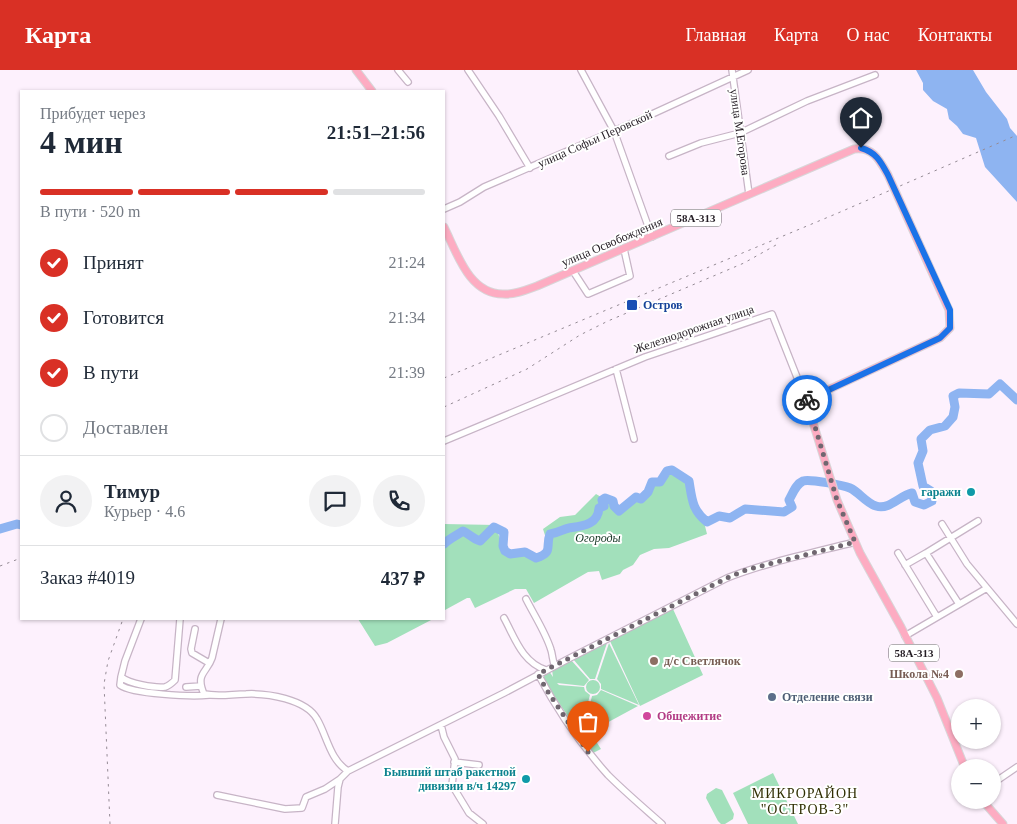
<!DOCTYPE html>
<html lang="ru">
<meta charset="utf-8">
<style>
:root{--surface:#fff;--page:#f2f2f3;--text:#1f2937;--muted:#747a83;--line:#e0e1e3;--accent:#d93025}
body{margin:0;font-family:"Times New Roman",serif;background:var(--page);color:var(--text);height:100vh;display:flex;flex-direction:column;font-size:19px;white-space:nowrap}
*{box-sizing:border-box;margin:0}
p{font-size:16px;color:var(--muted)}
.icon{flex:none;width:28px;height:28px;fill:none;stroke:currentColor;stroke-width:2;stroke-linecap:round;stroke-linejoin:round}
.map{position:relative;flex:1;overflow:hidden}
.sheet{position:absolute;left:20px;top:20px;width:425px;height:530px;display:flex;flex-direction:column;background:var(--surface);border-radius:0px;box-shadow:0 1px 4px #0004}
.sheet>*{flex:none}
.tools{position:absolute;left:951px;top:629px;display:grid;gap:10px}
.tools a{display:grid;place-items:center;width:50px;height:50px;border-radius:50%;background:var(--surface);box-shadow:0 1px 4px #0004;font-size:25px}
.pin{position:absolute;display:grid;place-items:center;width:42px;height:42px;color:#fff;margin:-51px -21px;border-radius:50% 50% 50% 0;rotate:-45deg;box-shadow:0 0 5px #0007}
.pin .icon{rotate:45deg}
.courier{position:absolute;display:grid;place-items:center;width:50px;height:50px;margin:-25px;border:4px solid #1a73e8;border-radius:50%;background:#fff;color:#222;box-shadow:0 1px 6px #0007}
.overview em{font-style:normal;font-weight:700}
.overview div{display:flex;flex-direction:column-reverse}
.overview{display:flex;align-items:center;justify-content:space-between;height:85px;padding:0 20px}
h1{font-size:32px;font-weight:700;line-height:38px}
.bar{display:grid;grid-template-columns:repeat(4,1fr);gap:8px 5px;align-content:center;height:60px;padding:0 20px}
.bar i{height:6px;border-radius:4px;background:var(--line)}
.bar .selected{background:var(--accent)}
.bar p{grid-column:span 4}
.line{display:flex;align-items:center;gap:12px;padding:0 20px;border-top:1px solid var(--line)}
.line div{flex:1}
.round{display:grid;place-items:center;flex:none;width:52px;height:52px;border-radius:26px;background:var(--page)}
ol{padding:0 20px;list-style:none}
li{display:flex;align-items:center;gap:15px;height:55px}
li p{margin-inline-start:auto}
li .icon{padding:5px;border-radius:50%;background:var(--accent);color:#fff;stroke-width:4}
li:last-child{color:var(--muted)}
li i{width:28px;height:28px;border:2px solid var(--line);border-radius:50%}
header{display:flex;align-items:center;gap:30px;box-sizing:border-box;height:70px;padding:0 25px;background:var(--accent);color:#fff}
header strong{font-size:24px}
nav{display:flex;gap:28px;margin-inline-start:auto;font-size:18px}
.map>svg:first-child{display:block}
</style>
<header>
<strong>Карта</strong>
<nav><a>Главная</a><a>Карта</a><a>О нас</a><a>Контакты</a></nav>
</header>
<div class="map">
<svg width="1017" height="754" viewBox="0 0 1017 754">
<rect width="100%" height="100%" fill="#fdf1fd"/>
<path fill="#a2e0bb" d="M673,402L685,409L688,414L693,440L704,452L707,464L669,478L654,479L640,485L633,495L623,500L620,504L602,510L599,501L588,502L534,533L526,519H515L475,538L470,528H467L445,540L444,543V454L496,455L503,481L510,486L524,485L538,491L547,486L550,481L543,459L560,447L575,445L596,424L608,431L620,444L636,431L643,432L654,414H660L669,403Z
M673,539L703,605L640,636L610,571Z
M358,549H433L387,573L375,576Z
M607,573L595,609H590L573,589Z
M609,573L639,635L601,619V614L597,609Z
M571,590L589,610L584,616L557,613L559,615L584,617L585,621L590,625L583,652L585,654L592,626L597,625L601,620L638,636L590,662L601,679L593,683L580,669L567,645L543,609L545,604L549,601L553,607L552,600Z
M586 617a7 7 0 1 1 14 0a7 7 0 1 1-14 0Z
M773,703L798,754H748L733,723Z
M716,718L722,720L734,744L733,749L725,754H721L718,751L706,728L707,724Z"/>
<path fill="#8eb4f1" d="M916,0H973L986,22L1007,49L1010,58L1017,66V132L985,97L976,68L963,64L957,56L949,49L947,39L933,31L923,20V13Z"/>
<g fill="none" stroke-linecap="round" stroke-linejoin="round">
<path stroke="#8eb4f1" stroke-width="9" d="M0,459L17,454L21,455
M444,474C450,468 456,466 463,461C469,464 473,469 480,471L494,457L504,462L503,476L505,481L510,484L525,482L536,488C554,482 545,477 550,464C559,463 563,459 569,458C582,456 598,455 599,438L604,436L602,430L605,428L613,431L614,436L619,441L636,427L641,429L648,422L652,412H660L667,401L672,400L689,411C692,429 692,440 707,452L719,446L730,448L745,439L784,442L792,437L789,430C793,423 796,414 803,411C810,409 843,415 850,418C859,422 866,433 876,436C890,440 899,426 912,423L915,432L924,435L932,431L931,421L923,416L918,393L923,381L921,369L930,360L945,356L953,347L955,337L953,326L959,323L989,324L1000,314L1017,330"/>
<g stroke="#c7b4c6" stroke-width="8">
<path id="minor" d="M398,0L408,12
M468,0L499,46L530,98
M581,0L614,61L652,167
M732,0L749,124
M669,86L701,73L740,63L807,31L875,5
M444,139L460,132L484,117L637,51L748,0
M573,201L588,224L630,206L624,179
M616,299L634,369
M444,371L645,287L772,244L806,330
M898,483L937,547
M926,483L978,451
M905,495L926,483L959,534
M987,518L1017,554
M526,529C534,545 546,563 551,580C553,586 552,590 555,596
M504,548C515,568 522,592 546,600
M141,549L125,591L121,607C130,614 154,618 165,617C169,616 172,613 175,610L180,549
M221,549C218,562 215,575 212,588C207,603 195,603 204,624C219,627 232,624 246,624C267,623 306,629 317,649C327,666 330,690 348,701
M195,559L191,579L192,583L209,593
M905,566L987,518L967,494L942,454
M538,604C557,640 581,675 608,705C625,722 644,738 662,754
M121,607L120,615C132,624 192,627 209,625
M186,617L201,616
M441,655L444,667L455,689L452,715L469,743L483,754
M454,692L479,695
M992,714L1017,697
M217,725L285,739L302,738L306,727L325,719L340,709
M335,754L338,717L340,709L348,701L504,623L568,589L727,508C768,492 812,483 855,472"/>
</g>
<g stroke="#d8d6d8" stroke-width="9">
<path id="major" d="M356,0L372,21
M444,157C457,183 469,224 503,224C514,225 526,220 537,216L854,79C873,76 880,91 888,105L949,240L950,258L940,268L806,330L837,430L860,483L901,557L937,628L965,698
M982,730L1003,754"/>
</g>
<use href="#minor" stroke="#fff" stroke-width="5.5"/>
<use href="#major" stroke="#fdacc2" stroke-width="7"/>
<path stroke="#958b95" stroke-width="1" stroke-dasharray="2.5 5" stroke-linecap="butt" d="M444,308L838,143L1017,65
M444,337L527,299L580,265L608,251L744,193L776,175
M0,496L21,488
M110,754L104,614L108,591L123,549"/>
</g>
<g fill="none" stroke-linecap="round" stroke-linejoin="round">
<path stroke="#706770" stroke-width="5" stroke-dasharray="0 9" d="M588,682L546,619L538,604L727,508L746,500L855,472L837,430L807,330"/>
<path stroke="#1a73e8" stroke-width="6" d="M807,330L940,268L950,258V240L888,105C881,92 876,82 861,78"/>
</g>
<rect fill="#1a4fb4" stroke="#fff" stroke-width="2" x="626" y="229" width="12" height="12" rx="2.5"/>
<g fill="#0f9aa8" stroke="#fff" stroke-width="2">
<circle cx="971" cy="422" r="5"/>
<circle cx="526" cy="709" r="5"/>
</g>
<g fill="#8d6e63" stroke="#fff" stroke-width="2">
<circle cx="654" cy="591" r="5"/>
<circle cx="959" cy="604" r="5"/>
</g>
<circle fill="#5c6f8a" stroke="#fff" stroke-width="2" cx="772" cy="627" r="5"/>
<circle fill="#d1479c" stroke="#fff" stroke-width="2" cx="647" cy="646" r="5"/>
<g text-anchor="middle" stroke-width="4" stroke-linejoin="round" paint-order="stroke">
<g fill="#fff" stroke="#666166" stroke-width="1">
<rect x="671" y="139.5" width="50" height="17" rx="4"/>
<rect x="889" y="574.5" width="50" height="17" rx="4"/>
</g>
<g font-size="11" font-weight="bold" fill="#241d24">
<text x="696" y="152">58А-313</text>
<text x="914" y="587">58А-313</text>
</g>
<g font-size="12" fill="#241d24" stroke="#fff">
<text transform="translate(740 62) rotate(82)" y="4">улица М.Егорова</text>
<text transform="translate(595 69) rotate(-24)" y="4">улица Софьи Перовской</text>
<text transform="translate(612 172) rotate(-23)" y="4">улица Освобождения</text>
<text transform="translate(694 259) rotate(-19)" y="4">Железнодорожная улица</text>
</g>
<g font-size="12" font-weight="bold" fill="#164399" stroke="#fff" text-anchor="start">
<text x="643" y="239">Остров</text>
</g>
<g font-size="12" font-weight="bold" fill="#0d838f" stroke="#fff" text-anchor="end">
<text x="961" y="426">гаражи</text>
<text x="516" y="706">Бывший штаб ракетной<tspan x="516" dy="14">дивизии в/ч 14297</tspan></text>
</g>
<g font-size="12" font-style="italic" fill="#173726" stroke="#fff">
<text x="598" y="472">Огороды</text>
</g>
<g font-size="12" font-weight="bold" fill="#785e54" stroke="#fff" text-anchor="start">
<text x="664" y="595">д/с Светлячок</text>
<text x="949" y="608" text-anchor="end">Школа №4</text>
</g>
<g font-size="12" font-weight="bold" fill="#4e5e75" stroke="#fff" text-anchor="start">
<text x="782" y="631">Отделение связи</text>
</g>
<g font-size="12" font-weight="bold" fill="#b23c85" stroke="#fff" text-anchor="start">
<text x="657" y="650">Общежитие</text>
</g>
<g font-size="14" letter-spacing="1" fill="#302e03" stroke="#fff">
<text x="805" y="728">МИКРОРАЙОН<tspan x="805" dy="16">"ОСТРОВ-3"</tspan></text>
</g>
</g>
</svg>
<div class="tools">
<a>+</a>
<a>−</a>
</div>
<div class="pin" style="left:588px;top:682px;background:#ea580c"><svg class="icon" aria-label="bag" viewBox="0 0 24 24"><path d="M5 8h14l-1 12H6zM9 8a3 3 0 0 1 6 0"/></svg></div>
<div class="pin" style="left:861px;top:78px;background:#1f2937"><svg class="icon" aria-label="home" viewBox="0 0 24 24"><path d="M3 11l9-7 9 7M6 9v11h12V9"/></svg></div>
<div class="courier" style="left:807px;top:330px"><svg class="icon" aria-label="bike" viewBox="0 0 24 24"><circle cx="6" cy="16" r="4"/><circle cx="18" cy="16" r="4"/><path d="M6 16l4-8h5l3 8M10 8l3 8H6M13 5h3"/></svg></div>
<section class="sheet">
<div class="overview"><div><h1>4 мин</h1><p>Прибудет через</p></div><em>21:51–21:56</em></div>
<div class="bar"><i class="selected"></i><i class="selected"></i><i class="selected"></i><i></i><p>В пути · 520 m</p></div>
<ol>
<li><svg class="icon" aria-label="check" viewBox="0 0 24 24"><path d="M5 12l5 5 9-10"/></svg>Принят<p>21:24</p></li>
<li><svg class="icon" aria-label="check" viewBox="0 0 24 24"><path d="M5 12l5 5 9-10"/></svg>Готовится<p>21:34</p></li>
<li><svg class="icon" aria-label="check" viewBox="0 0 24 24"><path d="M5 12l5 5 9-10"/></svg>В пути<p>21:39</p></li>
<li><i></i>Доставлен</li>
</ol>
<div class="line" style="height:90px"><a class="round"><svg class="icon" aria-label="person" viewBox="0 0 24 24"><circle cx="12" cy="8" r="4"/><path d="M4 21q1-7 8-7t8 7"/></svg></a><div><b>Тимур</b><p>Курьер · 4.6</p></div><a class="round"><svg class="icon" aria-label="chat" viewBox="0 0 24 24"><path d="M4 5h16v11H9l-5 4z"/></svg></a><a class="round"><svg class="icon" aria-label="phone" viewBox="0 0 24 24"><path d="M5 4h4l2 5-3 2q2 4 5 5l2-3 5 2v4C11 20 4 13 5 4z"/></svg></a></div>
<div class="line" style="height:65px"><div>Заказ #4019</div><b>437 ₽</b></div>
</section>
</div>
